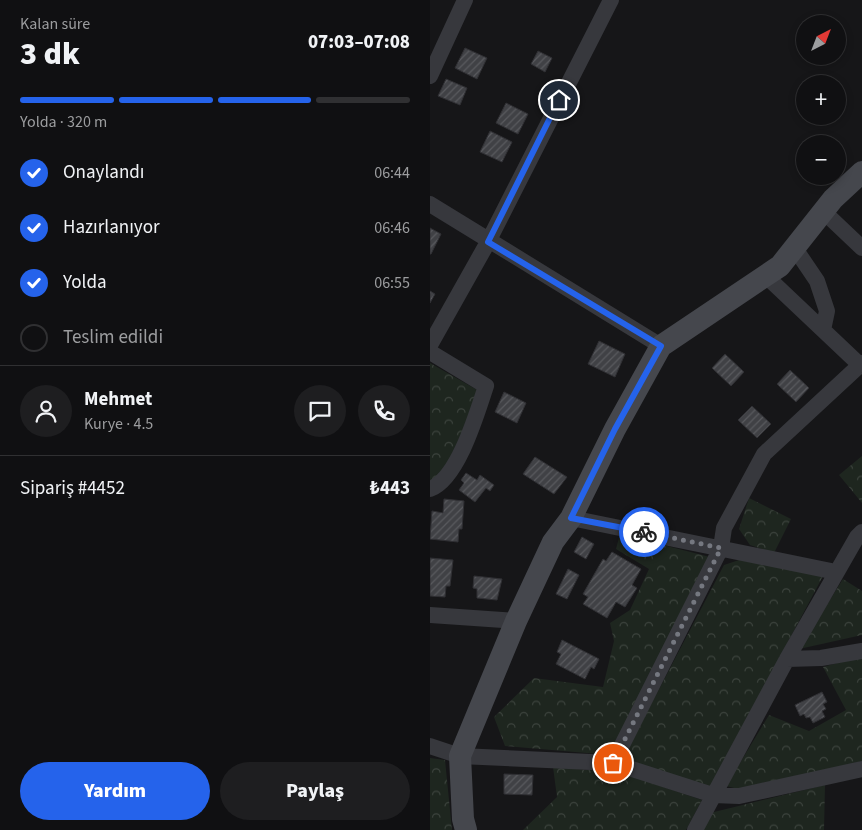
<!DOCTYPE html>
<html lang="tr">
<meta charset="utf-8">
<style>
:root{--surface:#101012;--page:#1e1e20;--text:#f1f3f6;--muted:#9c9d9f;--line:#303032;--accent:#2563eb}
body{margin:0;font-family:"Source Sans 3",sans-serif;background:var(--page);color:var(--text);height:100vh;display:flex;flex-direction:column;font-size:19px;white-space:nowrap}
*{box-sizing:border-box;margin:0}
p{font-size:16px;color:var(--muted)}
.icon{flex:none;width:28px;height:28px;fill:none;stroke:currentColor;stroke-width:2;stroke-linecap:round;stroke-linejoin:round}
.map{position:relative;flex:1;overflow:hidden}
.drawer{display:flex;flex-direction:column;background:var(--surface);width:430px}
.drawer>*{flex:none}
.needle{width:32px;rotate:42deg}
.tools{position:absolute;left:366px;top:15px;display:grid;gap:10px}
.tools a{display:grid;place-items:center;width:50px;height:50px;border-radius:50%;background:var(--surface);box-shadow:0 2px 8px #0003,0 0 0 1px var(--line);font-size:25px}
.pin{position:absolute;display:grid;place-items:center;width:42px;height:42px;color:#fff;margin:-21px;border:2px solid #fff;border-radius:50%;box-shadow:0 1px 5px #0007}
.courier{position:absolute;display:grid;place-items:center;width:50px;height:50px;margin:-25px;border:4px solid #2563eb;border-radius:50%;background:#fff;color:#222;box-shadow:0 1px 6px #0007}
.head em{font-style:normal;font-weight:800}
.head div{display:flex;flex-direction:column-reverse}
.head{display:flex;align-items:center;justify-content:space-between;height:85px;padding:0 20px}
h1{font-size:32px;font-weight:800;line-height:38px}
.bar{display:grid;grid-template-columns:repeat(4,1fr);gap:8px 5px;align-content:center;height:60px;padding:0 20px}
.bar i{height:6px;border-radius:4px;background:var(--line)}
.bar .active{background:var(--accent)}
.bar p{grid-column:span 4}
.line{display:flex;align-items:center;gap:12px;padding:0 20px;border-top:1px solid var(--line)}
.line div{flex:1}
.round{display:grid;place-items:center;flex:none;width:52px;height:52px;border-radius:26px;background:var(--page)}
ol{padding:0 20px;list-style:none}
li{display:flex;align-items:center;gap:15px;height:55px}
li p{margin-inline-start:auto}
li .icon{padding:5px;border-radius:50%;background:var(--accent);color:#fff;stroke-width:4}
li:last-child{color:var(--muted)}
li i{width:28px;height:28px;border:2px solid var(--line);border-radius:50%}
.button{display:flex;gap:10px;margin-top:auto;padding:10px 20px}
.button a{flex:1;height:58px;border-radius:30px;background:var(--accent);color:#fff;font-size:20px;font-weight:800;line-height:58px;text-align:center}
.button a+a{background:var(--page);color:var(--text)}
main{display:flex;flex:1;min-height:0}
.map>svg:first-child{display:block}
</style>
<main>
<section class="drawer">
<div class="head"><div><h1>3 dk</h1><p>Kalan süre</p></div><em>07:03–07:08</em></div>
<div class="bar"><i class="active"></i><i class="active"></i><i class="active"></i><i></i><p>Yolda · 320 m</p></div>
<ol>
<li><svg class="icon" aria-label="check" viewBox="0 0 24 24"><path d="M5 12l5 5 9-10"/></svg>Onaylandı<p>06:44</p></li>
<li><svg class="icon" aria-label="check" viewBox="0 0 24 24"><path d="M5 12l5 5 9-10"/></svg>Hazırlanıyor<p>06:46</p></li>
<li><svg class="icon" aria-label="check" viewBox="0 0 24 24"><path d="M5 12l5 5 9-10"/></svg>Yolda<p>06:55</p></li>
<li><i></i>Teslim edildi</li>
</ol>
<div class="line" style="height:90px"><a class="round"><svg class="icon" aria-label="person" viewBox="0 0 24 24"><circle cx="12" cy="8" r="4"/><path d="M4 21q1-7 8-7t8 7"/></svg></a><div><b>Mehmet</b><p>Kurye · 4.5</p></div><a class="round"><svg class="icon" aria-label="chat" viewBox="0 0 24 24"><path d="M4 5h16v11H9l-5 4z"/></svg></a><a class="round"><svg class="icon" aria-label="phone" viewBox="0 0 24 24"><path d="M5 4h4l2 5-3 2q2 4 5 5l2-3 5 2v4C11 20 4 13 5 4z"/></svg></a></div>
<div class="line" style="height:65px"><div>Sipariş #4452</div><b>₺443</b></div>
<div class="button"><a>Yardım</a><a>Paylaş</a></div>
</section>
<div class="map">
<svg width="432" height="830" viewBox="0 0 432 830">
<defs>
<pattern id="forest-crowns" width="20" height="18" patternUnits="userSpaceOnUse" patternTransform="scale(1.25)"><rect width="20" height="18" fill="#1e261f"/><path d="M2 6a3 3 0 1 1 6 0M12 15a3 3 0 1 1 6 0" fill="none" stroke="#3c433d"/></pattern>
<pattern id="building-hatch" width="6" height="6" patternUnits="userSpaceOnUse" patternTransform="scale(1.25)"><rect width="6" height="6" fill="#404145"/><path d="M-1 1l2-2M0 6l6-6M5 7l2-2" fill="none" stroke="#595a5e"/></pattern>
</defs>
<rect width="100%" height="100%" fill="#161618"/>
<path fill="url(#forest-crowns)" d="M0,363L49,391L28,446L7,482L0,483Z
M432,456V503L409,475Z
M319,498L361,519L344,553L320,545L309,529Z
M190,534L280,557L180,755L75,746L64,717L104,678L173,687L184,641L180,623L200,610L219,569L186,549Z
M315,558L393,576L280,789L193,758L294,565Z
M413,579L432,591V635L369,649Z
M432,656V761L317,791L296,786L339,715L379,731L416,710L393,667Z
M0,758L15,760L22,830H0Z
M123,767L192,773L272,800L256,830H93L127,797Z
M395,785L394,830H273L280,813Z"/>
<path fill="url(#building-hatch)" stroke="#303034" d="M35,48L57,58L47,79L25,68Z
M108,51L122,58L115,72L101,64Z
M16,79L37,88L30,105L8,96Z
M76,103L98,114L88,134L66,123Z
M60,131L82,142L72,162L50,152Z
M0,228L11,234L1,254H0Z
M0,291L5,294L0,303Z
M169,341L195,354L185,377L158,364Z
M295,354L314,372L301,386L282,368Z
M360,370L379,388L366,402L347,384Z
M74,392L96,403L87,423L65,412Z
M322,406L341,424L327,438L308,420Z
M105,457L137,477L124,494L93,474Z
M36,473L47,480L50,475L64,485L60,491L56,488L45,502L29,490L34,483L31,480Z
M14,499L34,501L32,529H29L28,542L0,539L2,511L13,513Z
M152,537L164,544L156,559L144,552Z
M182,552L211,569L202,585L207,588L195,607L186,602L177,618L153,604L158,597L153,594L173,559L176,561Z
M0,558L23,560L20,586H16L15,597L0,596Z
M138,569L149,575L137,599L126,594Z
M44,576L72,579L67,600L47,598V589L43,588Z
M132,640L169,659L164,669L161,667L155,679L126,664L131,654L127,652Z
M392,692L397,702L393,704L396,709L392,711L395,717L383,723L380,717L376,718L374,714L370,716L365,705Z
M74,774L103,775L102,795L74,794Z"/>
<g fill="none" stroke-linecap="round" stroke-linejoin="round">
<path stroke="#37383d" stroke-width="16" d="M0,76L35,0
M0,204L231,346
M393,211L432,248
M364,247L387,281L397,311L393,330
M336,276L430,365
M0,345L58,242L181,0
M0,352L56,386C47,413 28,479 0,489
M141,518L406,572
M0,615L86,621
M357,659L391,658L432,651
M0,746L30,756L183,763L291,548L294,528L334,454L432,363
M183,763L283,795L309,796L432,769
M265,830L357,659L427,537L432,532"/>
<path stroke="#45474d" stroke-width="22" d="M36,830L33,819L30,756L86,621L123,542L141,518L185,429L231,346L350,266L403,199L432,172"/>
</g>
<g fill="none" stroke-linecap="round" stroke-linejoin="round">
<path stroke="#757880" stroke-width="5" stroke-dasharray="0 9" d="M183,763L291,548L214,532"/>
<path stroke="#2563eb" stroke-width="6" d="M129,100L58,242L231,346L185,429L141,518L214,532"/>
</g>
</svg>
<div class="tools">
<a><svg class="needle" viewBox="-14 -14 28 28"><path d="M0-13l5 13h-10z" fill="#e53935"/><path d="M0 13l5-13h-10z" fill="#9c9d9f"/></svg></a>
<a>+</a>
<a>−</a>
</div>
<div class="pin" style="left:183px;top:763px;background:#ea580c"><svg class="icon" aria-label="bag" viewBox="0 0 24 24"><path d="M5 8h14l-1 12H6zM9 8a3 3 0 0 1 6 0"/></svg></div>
<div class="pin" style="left:129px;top:100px;background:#1f2937"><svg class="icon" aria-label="home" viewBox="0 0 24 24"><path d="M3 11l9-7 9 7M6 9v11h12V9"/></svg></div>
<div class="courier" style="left:214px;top:532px"><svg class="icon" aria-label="bike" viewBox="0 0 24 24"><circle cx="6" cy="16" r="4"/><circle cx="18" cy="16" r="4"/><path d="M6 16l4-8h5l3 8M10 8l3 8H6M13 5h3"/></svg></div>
</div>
</main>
